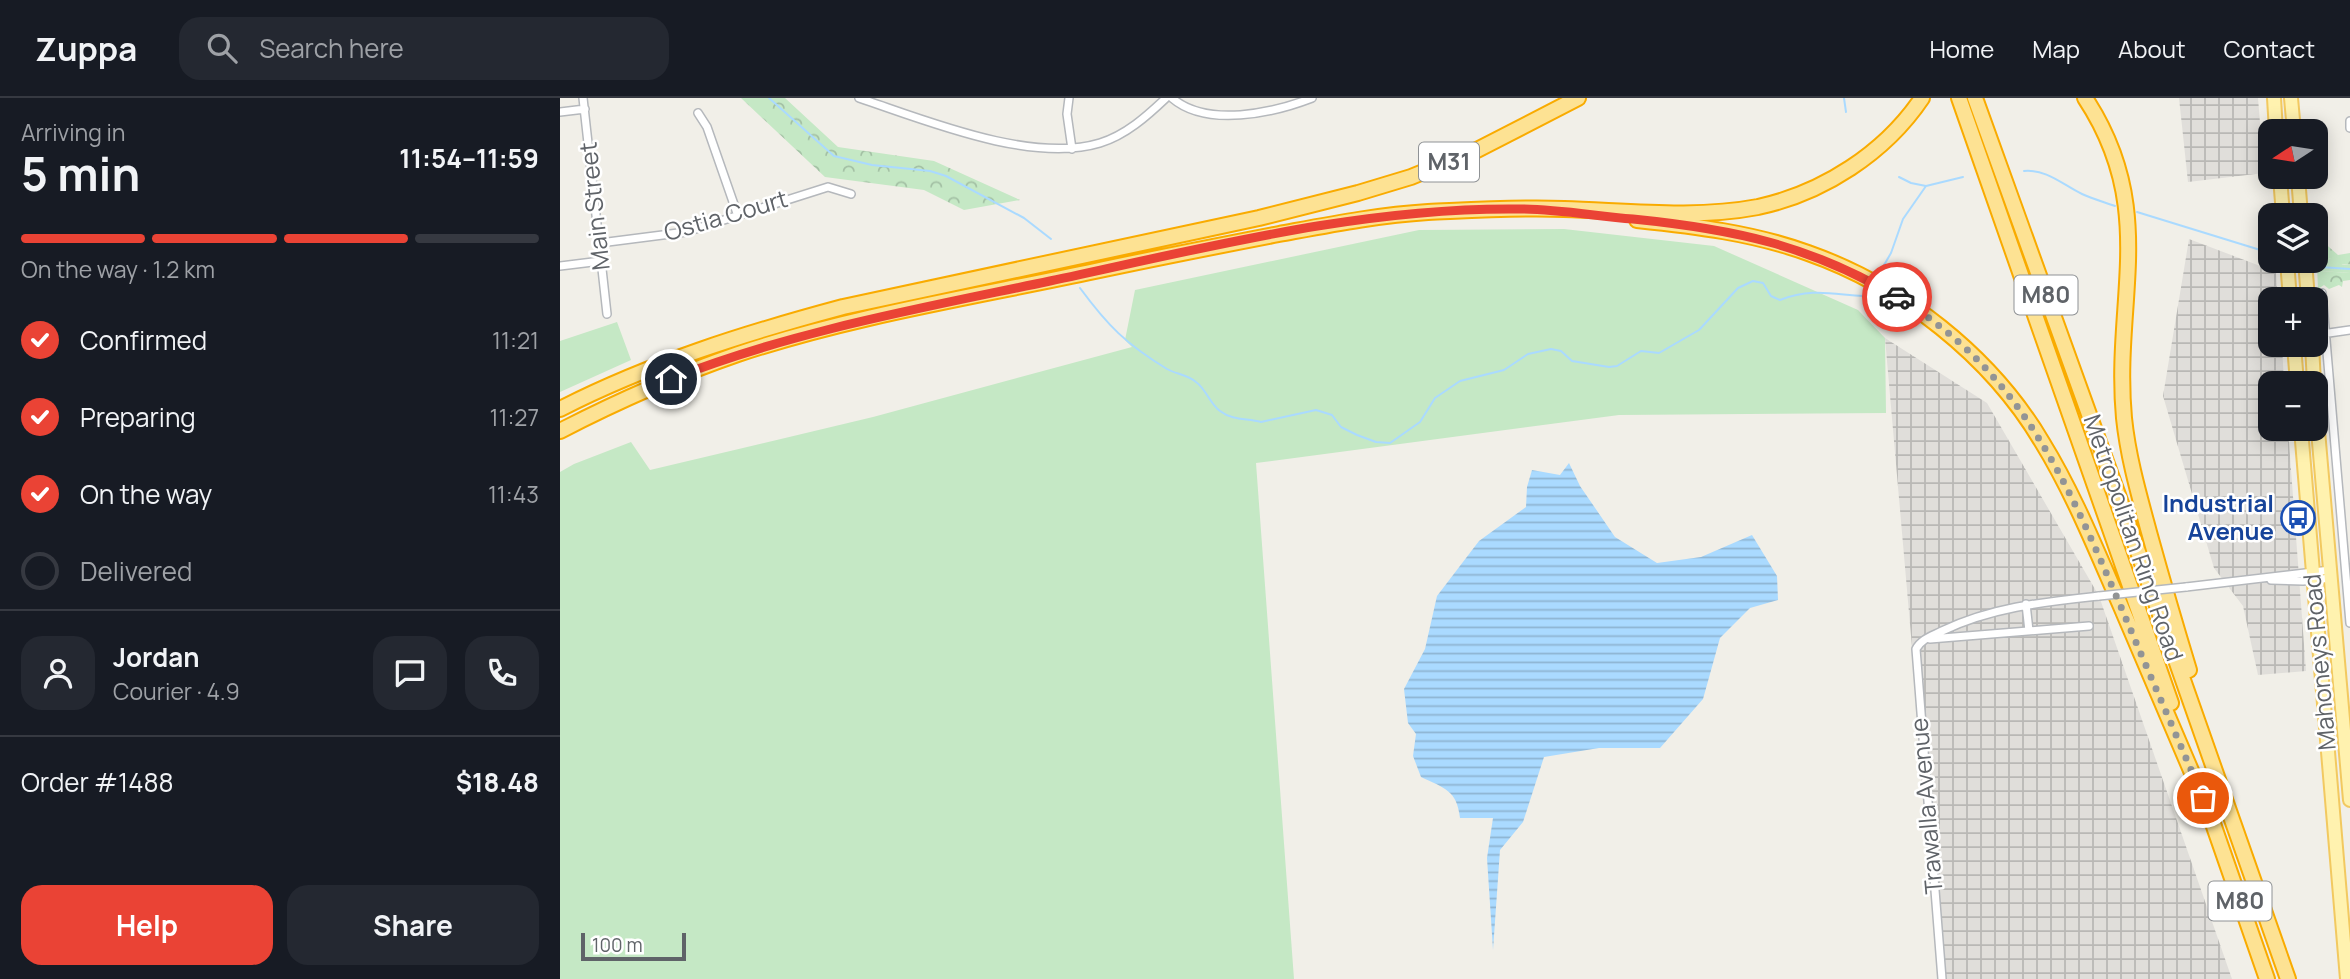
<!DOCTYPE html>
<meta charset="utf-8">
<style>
:root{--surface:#171b24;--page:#242831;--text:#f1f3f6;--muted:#9ea1a6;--line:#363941;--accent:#ea4335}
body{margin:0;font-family:Manrope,sans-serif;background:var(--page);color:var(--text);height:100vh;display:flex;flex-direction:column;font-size:26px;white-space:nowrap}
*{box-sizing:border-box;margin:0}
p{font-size:23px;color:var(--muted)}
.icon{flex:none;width:38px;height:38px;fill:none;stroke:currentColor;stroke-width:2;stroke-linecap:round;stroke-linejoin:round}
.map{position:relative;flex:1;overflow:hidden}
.side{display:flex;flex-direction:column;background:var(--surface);width:560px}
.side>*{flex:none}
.needle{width:46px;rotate:258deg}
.fabs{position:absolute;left:1698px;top:21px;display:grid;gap:14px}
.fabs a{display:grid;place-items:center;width:70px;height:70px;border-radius:14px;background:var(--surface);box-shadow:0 4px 18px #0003;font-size:35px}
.scale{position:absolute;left:21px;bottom:18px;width:105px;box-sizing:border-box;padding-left:7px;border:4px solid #5f6368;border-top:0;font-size:19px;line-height:24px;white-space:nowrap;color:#5f6368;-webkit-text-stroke:5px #fff;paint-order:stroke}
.pin{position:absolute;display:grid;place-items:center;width:60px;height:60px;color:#fff;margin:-30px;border:4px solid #fff;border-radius:50%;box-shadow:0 2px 7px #0007}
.courier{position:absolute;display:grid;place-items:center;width:70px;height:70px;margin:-35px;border:5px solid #ea4335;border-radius:50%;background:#fff;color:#222;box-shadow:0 2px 9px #0007}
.head em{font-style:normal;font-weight:700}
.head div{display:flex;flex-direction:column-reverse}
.head{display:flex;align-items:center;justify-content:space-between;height:119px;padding:0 21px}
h1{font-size:46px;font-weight:700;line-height:52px}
.bar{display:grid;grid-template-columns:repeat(4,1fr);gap:10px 7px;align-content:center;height:84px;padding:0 21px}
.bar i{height:9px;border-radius:5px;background:var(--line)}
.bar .current{background:var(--accent)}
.bar p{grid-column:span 4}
.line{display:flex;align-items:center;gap:18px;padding:0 21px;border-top:2px solid var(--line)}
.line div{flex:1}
.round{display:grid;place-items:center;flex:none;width:74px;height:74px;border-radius:21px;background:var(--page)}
ol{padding:0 21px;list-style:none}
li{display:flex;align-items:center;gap:21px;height:77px}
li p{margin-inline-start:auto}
li .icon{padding:7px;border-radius:50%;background:var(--accent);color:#fff;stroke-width:4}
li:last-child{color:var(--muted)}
li i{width:38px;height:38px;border:4px solid var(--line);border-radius:50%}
.button{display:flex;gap:14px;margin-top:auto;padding:14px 21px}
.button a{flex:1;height:80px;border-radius:21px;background:var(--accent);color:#fff;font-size:28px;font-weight:700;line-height:80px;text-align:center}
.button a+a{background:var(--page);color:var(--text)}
header{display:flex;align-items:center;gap:42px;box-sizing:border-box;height:98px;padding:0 35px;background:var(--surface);border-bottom:2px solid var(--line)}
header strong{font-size:33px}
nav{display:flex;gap:38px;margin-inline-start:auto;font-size:24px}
.search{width:490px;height:63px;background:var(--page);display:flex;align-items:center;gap:18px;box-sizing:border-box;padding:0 24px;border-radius:21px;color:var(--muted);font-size:26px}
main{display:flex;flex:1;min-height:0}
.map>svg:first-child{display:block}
</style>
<header>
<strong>Zuppa</strong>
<div class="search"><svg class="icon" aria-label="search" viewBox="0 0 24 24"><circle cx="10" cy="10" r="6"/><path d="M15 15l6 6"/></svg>Search here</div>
<nav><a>Home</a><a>Map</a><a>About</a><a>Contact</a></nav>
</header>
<main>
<section class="side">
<div class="head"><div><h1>5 min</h1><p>Arriving in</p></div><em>11:54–11:59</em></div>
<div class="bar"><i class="current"></i><i class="current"></i><i class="current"></i><i></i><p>On the way · 1.2 km</p></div>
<ol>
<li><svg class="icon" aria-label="check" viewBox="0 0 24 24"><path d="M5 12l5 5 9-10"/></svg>Confirmed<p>11:21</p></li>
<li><svg class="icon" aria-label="check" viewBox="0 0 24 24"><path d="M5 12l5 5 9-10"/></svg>Preparing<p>11:27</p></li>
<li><svg class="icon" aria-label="check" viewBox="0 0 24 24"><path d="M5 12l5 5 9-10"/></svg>On the way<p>11:43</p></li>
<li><i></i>Delivered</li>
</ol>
<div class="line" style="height:126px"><a class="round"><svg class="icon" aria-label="person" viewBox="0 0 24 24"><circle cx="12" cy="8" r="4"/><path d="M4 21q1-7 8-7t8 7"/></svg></a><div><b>Jordan</b><p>Courier · 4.9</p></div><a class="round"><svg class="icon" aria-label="chat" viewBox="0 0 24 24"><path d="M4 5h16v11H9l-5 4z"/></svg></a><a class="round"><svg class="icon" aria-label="phone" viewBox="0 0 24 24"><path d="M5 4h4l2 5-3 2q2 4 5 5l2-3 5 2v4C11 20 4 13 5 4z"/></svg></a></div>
<div class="line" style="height:91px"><div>Order #1488</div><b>$18.48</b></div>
<div class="button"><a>Help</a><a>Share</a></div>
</section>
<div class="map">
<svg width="1790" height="881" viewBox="0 0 1790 881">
<defs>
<pattern id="industrial-grid" width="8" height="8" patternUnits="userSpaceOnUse" patternTransform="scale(1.75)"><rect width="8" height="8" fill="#e0deda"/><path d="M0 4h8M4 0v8" fill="none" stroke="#b9b8b5"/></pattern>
<pattern id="park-crowns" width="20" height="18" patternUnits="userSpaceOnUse" patternTransform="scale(1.75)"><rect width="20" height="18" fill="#c5e8c5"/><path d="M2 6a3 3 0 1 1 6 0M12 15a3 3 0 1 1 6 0" fill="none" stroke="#a3c0a4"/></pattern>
<pattern id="water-rules" width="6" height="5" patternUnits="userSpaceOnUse" patternTransform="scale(1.75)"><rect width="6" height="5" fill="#aadaff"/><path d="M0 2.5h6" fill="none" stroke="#8eb4d2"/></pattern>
</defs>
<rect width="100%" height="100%" fill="#f1efe8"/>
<path fill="url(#industrial-grid)" d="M1619,0H1698L1704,75L1628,84Z
M1629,141L1716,174L1718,201H1710V247H1722L1724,285H1710V331H1728L1746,573L1698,577L1683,508L1654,470L1603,298Z
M1325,240L1427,305L1539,498L1672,881H1381Z"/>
<path fill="#c5e8c5" d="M1004,131L1154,148L1298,212L1325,240L1326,315L1059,317L696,365L734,881H0V374L14,366L71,344L90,372L313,319L572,249L565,242L575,192L859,132Z
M1770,160L1783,167L1790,166V175L1759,173L1761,164L1768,165L1767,162Z
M57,224L71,262L0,294V243Z"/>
<path fill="url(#park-crowns)" d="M181,0H225L278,49L374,63L460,102L404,112L364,92L265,79Z
M1760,141L1778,157L1790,155V166L1777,167L1770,160L1767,162L1768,165H1761L1760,173L1790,175V182L1783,183L1782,189L1779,187L1769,191L1764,187L1758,191L1756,145Z"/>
<path fill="url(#water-rules)" d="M1009,365L1020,388L1055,439L1097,465L1141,459L1192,437L1217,478L1218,502L1190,510L1160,540L1143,601L1100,650H1039L984,659L963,724L940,752L933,852L927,760L933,720H900C897,692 884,690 861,679L853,658L856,636L848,625L844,591L865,551L877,498L919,443L966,409L967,389L972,372L1000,377Z"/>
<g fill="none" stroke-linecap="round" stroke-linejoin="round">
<path stroke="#aadaff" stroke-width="2" d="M209,0L274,58L312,67L370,73L386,78L464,120L491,141
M1284,0L1286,14
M1464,73C1487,71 1503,87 1522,96C1533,101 1544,104 1555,108
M1339,79L1351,85L1366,88
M1577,114L1710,155
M1760,169L1790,171
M1320,174L1331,155L1343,121L1366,88L1403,79
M520,190C548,228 566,246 607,271C616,276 628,277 636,284C646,291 650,306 660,313C673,323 687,320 701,324L756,312L772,317L781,329L797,337L816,344L830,345L860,324L875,300L900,283L944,272L968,256L991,251L1001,253L1012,263L1049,269L1057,268L1081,253L1099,255L1139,232L1178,190L1193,183L1203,185L1211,198L1220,202C1251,190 1271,196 1303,198L1312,191"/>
<g stroke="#b5b8bc" stroke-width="10">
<path id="street" d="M23,0L47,216
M299,0C365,22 471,66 540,45C566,37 587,18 606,0
M509,0L507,16L512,51
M612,0C647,30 713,15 752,0
M0,14L25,11
M138,15L147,29L178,118
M1790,23V30
M40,145L126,134L268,89L291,96
M0,168L41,163
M1762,195L1790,525
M1755,237L1790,232
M1711,482L1743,483L1771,480
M1626,489L1770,472
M1466,506L1469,533
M1370,541L1529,528
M1382,881L1356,551C1361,541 1372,538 1382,533C1432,509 1484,504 1539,498"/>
</g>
<g stroke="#f2c960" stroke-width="16">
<path id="primary" d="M1714,0L1716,33
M1731,0L1734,33
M1720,79L1723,117
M1738,79L1741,117
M1727,163L1730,201
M1745,163L1748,201
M1734,247L1737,285
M1752,247L1754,285
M1755,298L1790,702
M1741,331L1787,881"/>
</g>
<g stroke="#f9ab00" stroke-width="18">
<path id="highway" d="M1399,0L1611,605
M1415,0L1557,394L1728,881
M1525,0C1599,112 1553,202 1564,320C1568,359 1579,397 1589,434C1602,481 1615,526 1629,572
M1077,122C1135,128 1193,135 1248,155C1342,188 1431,258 1482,344C1514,396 1537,454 1562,511C1592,582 1623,653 1653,724
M0,311C90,265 186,235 283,209L699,120L798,95L851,79L917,52L1018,0
M0,333C58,303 117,277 178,256C292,218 418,198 535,173C596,160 657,148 719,136C768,127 818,117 868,114C913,112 959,109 1004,111C1068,113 1135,121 1198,109C1263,95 1325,55 1362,0
M1650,717L1707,881"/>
</g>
<use href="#street" stroke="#fff" stroke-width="7"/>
<use href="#primary" stroke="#fff2af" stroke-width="12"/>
<use href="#highway" stroke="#fde293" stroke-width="14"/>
<g stroke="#b5b8bc" stroke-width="10" stroke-linecap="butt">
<path id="street-bridge" d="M1539,498L1626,489"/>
</g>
<use href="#street-bridge" stroke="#fff" stroke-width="7"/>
</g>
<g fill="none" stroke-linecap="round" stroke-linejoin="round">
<path stroke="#929495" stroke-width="7" stroke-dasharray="0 12.6" d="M1337,199C1461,273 1507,384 1561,509C1588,573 1616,636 1643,700"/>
<path stroke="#ea4335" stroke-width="9" d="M111,281C233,233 362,210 490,183C645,150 801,109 959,111C997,111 1035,118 1073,121C1173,131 1250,147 1337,199"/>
</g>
<defs>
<g id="bus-ring" transform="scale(1.75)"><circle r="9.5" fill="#fff" stroke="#1a4fb4" stroke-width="1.5"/><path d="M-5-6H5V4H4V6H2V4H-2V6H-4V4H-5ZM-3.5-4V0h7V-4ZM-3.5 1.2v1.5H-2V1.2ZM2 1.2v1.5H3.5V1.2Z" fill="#1a4fb4"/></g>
</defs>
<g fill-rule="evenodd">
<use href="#bus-ring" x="1738" y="420"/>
</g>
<g text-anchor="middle" stroke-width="5" stroke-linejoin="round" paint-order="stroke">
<g fill="#fff" stroke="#8f9295" stroke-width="2">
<rect x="859" y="44.5" width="60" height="39" rx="5"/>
<rect x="1454.5" y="177.5" width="63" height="39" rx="5"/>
<rect x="1648.5" y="783.5" width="63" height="39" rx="5"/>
</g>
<g font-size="23" font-weight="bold" fill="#5f6368">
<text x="889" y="72">M31</text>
<text x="1486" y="205">M80</text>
<text x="1680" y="811">M80</text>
</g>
<g font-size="24" fill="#5f6368" stroke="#fff">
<text transform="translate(35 108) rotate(-96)" y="8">Main Street</text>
<text transform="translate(166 118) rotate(-16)" y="8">Ostia Court</text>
<text transform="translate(1573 440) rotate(71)" y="8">Metropolitan Ring Road</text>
<text transform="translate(1760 564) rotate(-95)" y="8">Mahoneys Road</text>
<text transform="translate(1367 708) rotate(-95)" y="8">Trawalla Avenue</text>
</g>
<g font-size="24" font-weight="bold" fill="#164399" stroke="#fff" text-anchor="end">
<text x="1714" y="414">Industrial<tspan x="1714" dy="28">Avenue</tspan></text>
</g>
</g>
</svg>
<div class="fabs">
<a><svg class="needle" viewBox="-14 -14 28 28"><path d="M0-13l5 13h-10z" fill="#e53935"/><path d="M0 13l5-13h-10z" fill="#9ea1a6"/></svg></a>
<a><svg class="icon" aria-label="layers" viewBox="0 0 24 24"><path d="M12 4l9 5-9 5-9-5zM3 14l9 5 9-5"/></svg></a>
<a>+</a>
<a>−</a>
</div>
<div class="scale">100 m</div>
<div class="pin" style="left:1643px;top:700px;background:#ea580c"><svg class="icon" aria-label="bag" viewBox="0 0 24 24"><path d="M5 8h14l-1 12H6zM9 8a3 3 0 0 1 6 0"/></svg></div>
<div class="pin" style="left:111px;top:281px;background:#1f2937"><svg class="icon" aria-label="home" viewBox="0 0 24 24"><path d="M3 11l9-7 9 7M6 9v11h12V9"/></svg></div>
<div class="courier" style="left:1337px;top:199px"><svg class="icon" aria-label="car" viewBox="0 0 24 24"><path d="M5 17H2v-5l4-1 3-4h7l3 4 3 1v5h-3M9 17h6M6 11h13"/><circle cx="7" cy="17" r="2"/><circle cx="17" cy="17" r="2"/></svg></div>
</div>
</main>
